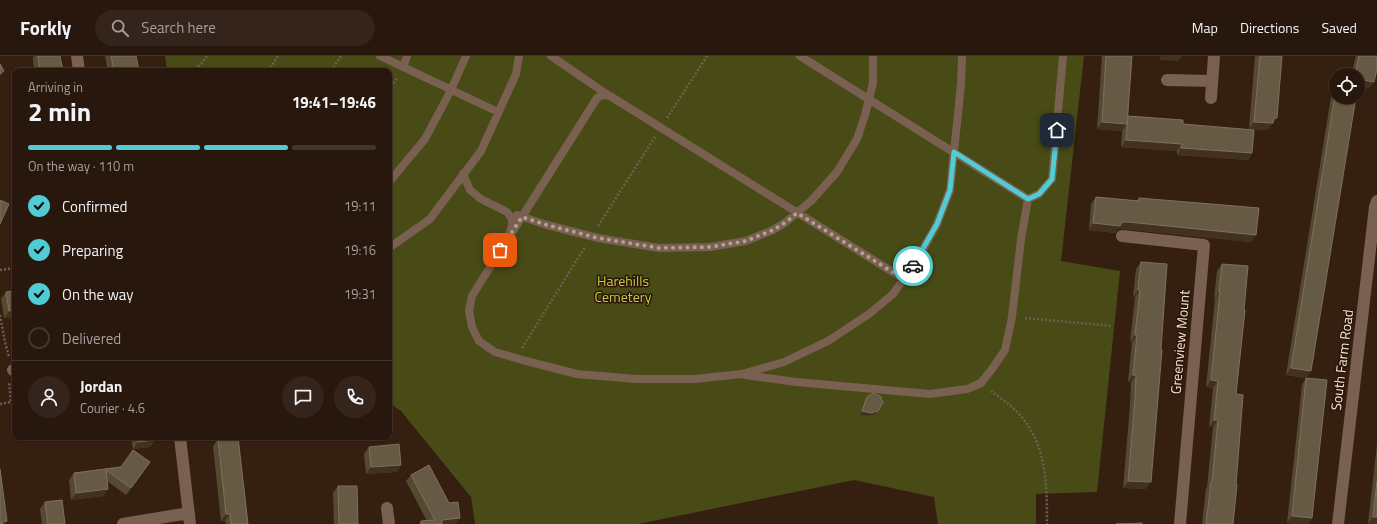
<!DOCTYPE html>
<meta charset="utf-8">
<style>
:root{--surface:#28170d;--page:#34241b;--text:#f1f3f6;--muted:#a59f9d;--line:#44362e;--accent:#51ccd4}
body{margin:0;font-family:"Titillium Web",sans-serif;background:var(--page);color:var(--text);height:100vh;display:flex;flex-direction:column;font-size:15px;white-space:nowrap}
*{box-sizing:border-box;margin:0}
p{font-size:13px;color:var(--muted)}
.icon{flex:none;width:22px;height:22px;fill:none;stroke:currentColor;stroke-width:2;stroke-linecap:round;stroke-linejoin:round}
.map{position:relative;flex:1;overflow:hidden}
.drawer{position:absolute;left:12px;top:12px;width:380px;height:372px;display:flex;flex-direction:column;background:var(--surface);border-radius:8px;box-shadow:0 1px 3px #0004,0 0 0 1px var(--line)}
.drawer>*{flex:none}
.controls{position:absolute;left:1329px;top:12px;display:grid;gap:8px}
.controls a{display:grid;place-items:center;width:36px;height:36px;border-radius:50%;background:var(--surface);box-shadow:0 1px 3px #0004,0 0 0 1px var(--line);font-size:20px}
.pin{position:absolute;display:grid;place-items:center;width:34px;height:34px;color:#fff;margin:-17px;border-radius:8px;box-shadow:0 2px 6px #0006}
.courier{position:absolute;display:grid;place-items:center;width:40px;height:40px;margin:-20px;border:3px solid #51ccd4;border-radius:50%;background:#fff;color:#222;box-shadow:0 1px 5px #0007}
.headline em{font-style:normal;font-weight:700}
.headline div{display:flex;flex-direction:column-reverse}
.headline{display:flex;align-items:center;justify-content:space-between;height:68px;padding:0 16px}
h1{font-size:26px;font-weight:700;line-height:30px}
.bar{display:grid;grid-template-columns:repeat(4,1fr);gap:6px 4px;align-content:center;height:48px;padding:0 16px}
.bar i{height:5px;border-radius:3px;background:var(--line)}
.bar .current{background:var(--accent)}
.bar p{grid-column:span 4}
.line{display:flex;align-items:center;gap:10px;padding:0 16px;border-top:1px solid var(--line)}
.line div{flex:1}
.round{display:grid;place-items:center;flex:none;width:42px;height:42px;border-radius:21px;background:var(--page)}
ol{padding:0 16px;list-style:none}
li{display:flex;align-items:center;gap:12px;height:44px}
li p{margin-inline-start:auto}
li .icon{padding:4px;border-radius:50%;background:var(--accent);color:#111;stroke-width:4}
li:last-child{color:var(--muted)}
li i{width:22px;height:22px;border:2px solid var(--line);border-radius:50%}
header{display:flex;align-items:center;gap:24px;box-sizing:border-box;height:56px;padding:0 20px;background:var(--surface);border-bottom:1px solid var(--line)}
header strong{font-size:19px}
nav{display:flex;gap:22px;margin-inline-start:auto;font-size:14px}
.search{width:280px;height:36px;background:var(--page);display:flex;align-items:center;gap:10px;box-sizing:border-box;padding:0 14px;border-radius:22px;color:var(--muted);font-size:15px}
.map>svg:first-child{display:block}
</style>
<header>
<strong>Forkly</strong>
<div class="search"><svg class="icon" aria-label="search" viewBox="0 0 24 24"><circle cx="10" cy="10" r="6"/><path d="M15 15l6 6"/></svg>Search here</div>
<nav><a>Map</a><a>Directions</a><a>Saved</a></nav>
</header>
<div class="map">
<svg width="1377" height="468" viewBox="0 0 1377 468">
<rect width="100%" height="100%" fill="#351f11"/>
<path fill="#484b16" d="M165,0H1084L1061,205L1120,215L1097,436L1036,438V468H938L934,441L854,424L638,468H475L471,441L401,355L389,347V15H167Z"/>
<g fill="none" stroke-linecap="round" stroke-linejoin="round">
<path stroke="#725e51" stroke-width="2.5" stroke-dasharray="2 2" stroke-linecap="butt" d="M191,15L201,8L207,0
M268,15L278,0
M331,15L341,0
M389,34L397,22
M667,62L707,0
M598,170L655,81
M0,214L15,212
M0,259L5,286L9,301
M1025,262L1112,270
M522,292L585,191
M991,335C999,341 1010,348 1017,356C1047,386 1047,429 1047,468
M0,348L11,346L9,326"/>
<path stroke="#7a6050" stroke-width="8" d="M380,0L498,56
M551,0L608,39
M800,0L1028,143
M403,11L407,0
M463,118L470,134L481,143L507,156L512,163V170L507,184L472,240L469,255L472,271L479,285L495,296L526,305L577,318L637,323H694L742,318L784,306L828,285L869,258L893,238L917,204L937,168L950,134L961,28L962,0
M389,126L425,83L451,34L466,0
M517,159L547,169L598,182L659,192L710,191L746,185L773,174L786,166L811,145L837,116L857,83L865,59L873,27V0
M513,175L597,42L602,39L610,40L904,223
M389,192L430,163L481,95L516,18L519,0
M745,319L796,326L930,338L967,333L981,327L992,313L1005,294L1012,261L1021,183L1028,143L1039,138L1052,123L1063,0"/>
<path stroke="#7a6050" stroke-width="12" d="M77,0L79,15
M1167,24L1212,25
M1211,42L1214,0
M1122,180L1204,189L1180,468
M13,314L15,313
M180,381L190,468
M387,452L389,468
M123,468L189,457"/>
<path stroke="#7a6050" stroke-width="12" d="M1338,468L1375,151L1377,145"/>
</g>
<path fill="#564932" d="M34,0H60L63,15H34L33,2Z
M105,0H136L139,15H108Z
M1102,0H1132L1128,60L1183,68L1252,97L1248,104L1177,99V95L1121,91L1122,75L1097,73Z
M1255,0H1282L1273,66L1268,74L1249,73Z
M1356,0H1377L1369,33L1358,19H1351Z
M1336,29V41L1311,315L1306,322L1286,319L1332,35Z
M1096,141L1137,145L1139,142L1251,186L1123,173H1118L1115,177L1089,174L1091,148Z
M1141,206L1146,433L1123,432L1130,350L1131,326H1128L1132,286H1130L1135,241H1133L1136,213Z
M1222,208L1236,338V429L1233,468H1202L1206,433L1207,431L1213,371H1209L1213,332L1206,331L1215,243H1214L1217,215Z
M6,236L15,261L4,262L1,243Z
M1306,322L1312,462L1308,468H1297L1287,467L1302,329Z
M867,341L875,358L868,360L860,359L864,345Z
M131,381H154L155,384L150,391L133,393Z
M215,381H238L248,468H226L225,465H221L213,390L216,386Z
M1377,388V468H1368Z
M369,391L397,416L366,418L364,398Z
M150,406L126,439L107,425L104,440L71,444L69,424L74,417Z
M411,419L456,468H419L421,465H427L406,425Z
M338,430L358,468H334L333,437Z
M45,446L65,468H42L40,453Z"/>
<path fill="#42311d" d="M1161,0H1182L1178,5L1159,4Z
M4,15L0,21V18Z
M1358,23L1374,26L1369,33L1358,31Z
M1274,62H1277L1268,74L1249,73L1254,66Z
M1102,66L1127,68L1122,75L1097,73Z
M1126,84L1182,88L1177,95L1121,91Z
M1181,92L1252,97L1248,104L1177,99Z
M1122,166H1128L1256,179L1251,186L1123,173H1118L1115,177L1089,174L1093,167Z
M1138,234H1140L1135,241H1133Z
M1219,236H1220L1215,243H1214Z
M15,254V261L4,262L9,255Z
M1135,279H1137L1132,286H1130Z
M1291,312L1311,315L1306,322L1286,319Z
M1133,319H1136L1131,326H1128Z
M1211,324L1218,325L1213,332L1206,331Z
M862,355H878L875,358L868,360L860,359Z
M1214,364H1218L1213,371H1209Z
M155,384L150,391L133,393L138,386Z
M401,409L397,416L366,418L371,411Z
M1128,425L1151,426L1146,433L1123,432Z
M108,433L104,440L71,444L76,437Z
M226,458H230L225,465H221Z
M1292,460L1312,462L1308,468H1297L1287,467Z
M1373,461H1377V468H1368Z
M460,462L456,468H439L442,464Z
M7,465L5,468H1L2,466Z"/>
<path fill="#675a44" stroke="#7e705c" d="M38,0H60L63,15H40Z
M111,0H136L139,15H114Z
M1106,0H1132L1127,68L1102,66Z
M1260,0H1282L1277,62H1274L1273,67L1254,66Z
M1359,0H1377V13L1374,26L1358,23V19H1355Z
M0,8L4,15L0,18Z
M1336,33V41H1356L1311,315L1291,312Z
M1128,60L1183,64V68L1254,74L1252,97L1181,92L1182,88L1126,84Z
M1096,141L1139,145V142L1259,152L1256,179L1128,166H1122L1120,170L1093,167Z
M0,144L9,148L0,168Z
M1141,206L1167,208L1161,293L1162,294L1151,426L1128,425L1135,343L1136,319H1133L1137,279H1135L1140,234H1138Z
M1222,208L1248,210L1244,254H1245L1236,338L1243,339L1236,429H1237L1233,468H1206L1211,426H1212L1218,364H1214L1218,325L1211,324L1220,236H1219Z
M15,235V254L9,255L6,236Z
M1306,322L1327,324L1312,462L1292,460Z
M873,337L880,340L883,346L878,355L871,357L862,355L867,341Z
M137,381H154L155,384L138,386Z
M221,381H238L248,468H231L230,458H226L218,383H221Z
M399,388L401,409L371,411L369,391Z
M133,394L150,406L131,432L106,414L108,433L76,437L74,417L121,411Z
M429,409L449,447L458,446L460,462L442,464V468H421V465L435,464L411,419Z
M0,413L7,465L2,466L3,468H0Z
M1377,425V461H1373Z
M338,430H357L358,468H339Z
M62,444L65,468H48L45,446Z
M1142,467V468H1116Z"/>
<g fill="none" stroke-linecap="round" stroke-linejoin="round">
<path stroke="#b3a196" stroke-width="4" stroke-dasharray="0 7.2" d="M500,194L522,161L547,169L598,182L659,192L710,191L746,185L773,174L786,166L797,157L904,223L913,210"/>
<path stroke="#51ccd4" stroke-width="5" d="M913,210L937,168L950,134L954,96L1028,143L1039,138L1052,123L1057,74"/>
</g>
<g text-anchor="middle" stroke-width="3" stroke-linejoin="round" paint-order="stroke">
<g font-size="14" fill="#c4cb40" stroke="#2b1507">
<text x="623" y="230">Harehills<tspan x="623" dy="16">Cemetery</tspan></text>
</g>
<g font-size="14" fill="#f7e7de" stroke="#2b1507">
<text transform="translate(1180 286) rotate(-85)" y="5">Greenview Mount</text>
<text transform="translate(1342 304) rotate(-83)" y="5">South Farm Road</text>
</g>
</g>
</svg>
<div class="controls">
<a><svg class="icon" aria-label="locate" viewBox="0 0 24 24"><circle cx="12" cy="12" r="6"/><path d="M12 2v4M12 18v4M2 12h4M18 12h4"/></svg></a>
</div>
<div class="pin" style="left:500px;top:194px;background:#ea580c"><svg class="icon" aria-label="bag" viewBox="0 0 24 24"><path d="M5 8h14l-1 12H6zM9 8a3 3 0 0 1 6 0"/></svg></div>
<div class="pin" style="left:1057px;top:74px;background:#1f2937"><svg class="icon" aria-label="home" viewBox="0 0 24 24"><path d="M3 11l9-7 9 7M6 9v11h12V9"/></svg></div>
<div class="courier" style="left:913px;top:210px"><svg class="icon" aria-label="car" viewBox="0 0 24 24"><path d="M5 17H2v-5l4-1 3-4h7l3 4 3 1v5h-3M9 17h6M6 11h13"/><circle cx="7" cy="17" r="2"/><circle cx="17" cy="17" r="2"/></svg></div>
<section class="drawer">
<div class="headline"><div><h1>2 min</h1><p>Arriving in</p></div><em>19:41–19:46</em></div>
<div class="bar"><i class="current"></i><i class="current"></i><i class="current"></i><i></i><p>On the way · 110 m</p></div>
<ol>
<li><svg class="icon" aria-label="check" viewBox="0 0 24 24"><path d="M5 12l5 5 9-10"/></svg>Confirmed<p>19:11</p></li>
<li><svg class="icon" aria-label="check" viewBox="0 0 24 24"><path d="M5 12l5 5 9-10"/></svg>Preparing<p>19:16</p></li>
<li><svg class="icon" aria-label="check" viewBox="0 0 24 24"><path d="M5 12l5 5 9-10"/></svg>On the way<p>19:31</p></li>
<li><i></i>Delivered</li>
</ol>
<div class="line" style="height:72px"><a class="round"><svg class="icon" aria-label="person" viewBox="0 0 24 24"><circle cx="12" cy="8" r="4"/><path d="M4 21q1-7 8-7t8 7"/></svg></a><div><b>Jordan</b><p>Courier · 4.6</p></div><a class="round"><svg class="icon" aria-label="chat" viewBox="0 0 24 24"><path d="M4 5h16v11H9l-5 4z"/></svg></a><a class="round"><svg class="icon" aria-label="phone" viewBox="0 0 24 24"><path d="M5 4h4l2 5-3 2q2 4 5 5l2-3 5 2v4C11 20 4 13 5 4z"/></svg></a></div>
</section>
</div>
